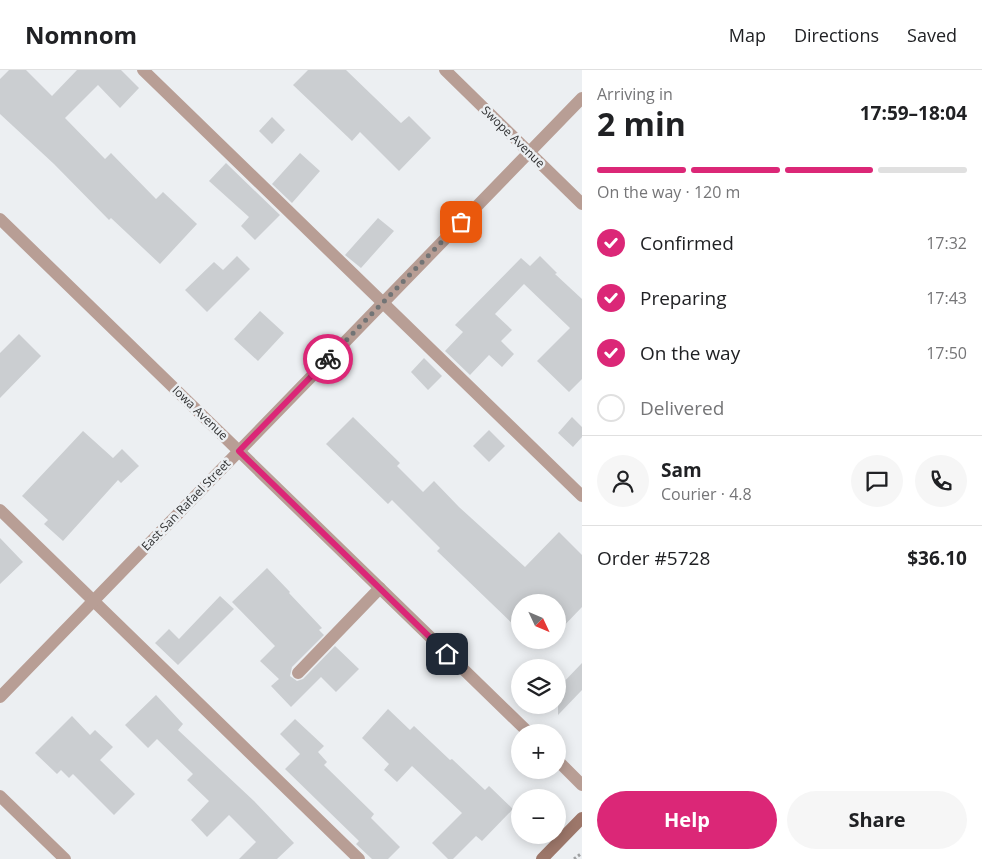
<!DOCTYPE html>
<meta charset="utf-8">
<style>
:root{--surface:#fff;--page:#f6f6f6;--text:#202124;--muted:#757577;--line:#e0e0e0;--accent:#db2777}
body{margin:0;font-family:"Open Sans",sans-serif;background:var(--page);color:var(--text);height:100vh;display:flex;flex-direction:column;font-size:19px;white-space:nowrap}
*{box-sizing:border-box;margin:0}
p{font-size:16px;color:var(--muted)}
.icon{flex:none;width:28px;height:28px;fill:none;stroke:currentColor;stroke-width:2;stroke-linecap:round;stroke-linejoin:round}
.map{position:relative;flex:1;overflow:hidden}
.panel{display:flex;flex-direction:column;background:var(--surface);width:400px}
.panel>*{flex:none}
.needle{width:32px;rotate:134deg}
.controls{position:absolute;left:511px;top:524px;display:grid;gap:10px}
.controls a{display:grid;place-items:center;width:55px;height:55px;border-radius:50%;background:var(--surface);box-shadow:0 2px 12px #0003;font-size:25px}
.pin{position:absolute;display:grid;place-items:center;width:42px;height:42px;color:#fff;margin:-21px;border-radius:10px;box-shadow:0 2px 8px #0006}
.courier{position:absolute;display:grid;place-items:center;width:50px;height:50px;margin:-25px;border:4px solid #db2777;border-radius:50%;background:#fff;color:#222;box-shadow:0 1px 6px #0007}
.summary em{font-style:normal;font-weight:700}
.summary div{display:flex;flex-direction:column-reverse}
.summary{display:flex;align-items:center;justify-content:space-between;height:85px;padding:0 15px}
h1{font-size:32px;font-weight:700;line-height:38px}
.bar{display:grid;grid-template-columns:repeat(4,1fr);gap:8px 5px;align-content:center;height:60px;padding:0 15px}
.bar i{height:6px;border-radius:4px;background:var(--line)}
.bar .active{background:var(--accent)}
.bar p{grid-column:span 4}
.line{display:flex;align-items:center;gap:12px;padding:0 15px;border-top:1px solid var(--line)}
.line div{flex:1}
.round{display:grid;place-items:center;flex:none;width:52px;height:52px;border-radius:26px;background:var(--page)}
ol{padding:0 15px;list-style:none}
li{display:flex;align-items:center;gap:15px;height:55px}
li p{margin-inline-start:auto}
li .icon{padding:5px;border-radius:50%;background:var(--accent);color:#fff;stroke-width:4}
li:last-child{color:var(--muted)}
li i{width:28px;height:28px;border:2px solid var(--line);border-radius:50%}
.button{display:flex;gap:10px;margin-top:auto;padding:10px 15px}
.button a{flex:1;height:58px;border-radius:30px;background:var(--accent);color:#fff;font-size:20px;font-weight:700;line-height:58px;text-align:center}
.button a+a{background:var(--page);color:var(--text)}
header{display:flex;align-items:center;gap:30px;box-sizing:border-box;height:70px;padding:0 25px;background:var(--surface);border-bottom:1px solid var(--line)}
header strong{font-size:24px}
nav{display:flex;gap:28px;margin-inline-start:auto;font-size:18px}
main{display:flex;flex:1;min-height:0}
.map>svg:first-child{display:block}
</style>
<header>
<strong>Nomnom</strong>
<nav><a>Map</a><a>Directions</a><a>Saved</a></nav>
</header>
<main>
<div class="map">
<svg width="582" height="789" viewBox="0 0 582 789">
<rect width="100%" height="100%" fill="#eceff2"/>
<path fill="#cbced1" d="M9,0H26L52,26L77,0H121L139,18L120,38L98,15L65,48L105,89L111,83L156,129L163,122L197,154L160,194L111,148L109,150L54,94L0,44V9Z
M308,0H346L401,53L409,46L431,68L399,101L360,62L352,71L293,15Z
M272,47L285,60L272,74L259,61Z
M300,83L320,101L292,133L272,114Z
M226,93L280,145L255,170L241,156L249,147L209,111Z
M378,148L394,161L361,198L345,185Z
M237,186L250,199L207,242L185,220L214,192L223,200Z
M540,186L557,203L555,204L582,229V309L569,322L537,291L570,258L524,214L495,244L512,260L501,271L514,284L502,297L489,285L470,305L445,281L463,262L455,255L521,188L530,196Z
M260,241L284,263L258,291L234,269Z
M19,264L41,286L0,328V283Z
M424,288L442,306L428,320L411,302Z
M353,347L400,393L397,396L423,422L434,411L459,437L525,497L559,462L582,485V537L558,562V532H520V561L437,481L440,478L392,430L388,434L326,374Z
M572,347L582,357V367L573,377L558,363Z
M489,360L505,376L489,392L473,376Z
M83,361L113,388L122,379L139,396L121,413L118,410L63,471L44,454L48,450L22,426Z
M0,468L23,492L0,514Z
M267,498L290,522L289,523L322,558L319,560L324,565L292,597L290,606L297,611L303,609L335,576L359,599L336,622L321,607L291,637L271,616L279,609L260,591L275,576L232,532Z
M220,526L234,539L178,595L155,573L169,559L179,569Z
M582,593V620L558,645V618Z
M156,625L183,654L178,660L254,731L294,773L277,789H239L256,772L229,745L207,767L191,750L209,731L187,710L193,704L157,669L148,678L125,655Z
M388,639L410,660L414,656L450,690L452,689L485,720L489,716L513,739L482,771L476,766L453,789H448L432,773L462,743L412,696L397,712L384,700L389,694L362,668Z
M72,646L90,665L95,660L113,677L100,690L135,724L114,745L73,704L69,708L61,700L57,704L35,683Z
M295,649L324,676L318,682L327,692L324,695L374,744L371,748L400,777L388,789H372L356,774L359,771L285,699L300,684L280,664Z"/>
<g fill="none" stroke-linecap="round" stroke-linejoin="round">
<path stroke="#9ea0a2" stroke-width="3" stroke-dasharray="2.5 2.5" stroke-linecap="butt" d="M574,789L582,783"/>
<path stroke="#b89e95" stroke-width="12" d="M143,0L582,426
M0,440L359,789
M298,603L380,518"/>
<path stroke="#b89e95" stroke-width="12" d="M445,0L582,134
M0,149L528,662
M0,627L582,28
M558,691L582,715
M0,726L65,789"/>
<path stroke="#9d776a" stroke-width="12" d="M542,789L582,748"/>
</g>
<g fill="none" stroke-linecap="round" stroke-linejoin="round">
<path stroke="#727475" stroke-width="5" stroke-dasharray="0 9" d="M328,289L461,152"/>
<path stroke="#db2777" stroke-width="6" d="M328,289L239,381L447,584"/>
</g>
<g text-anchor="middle" stroke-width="5" stroke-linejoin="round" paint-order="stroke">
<g font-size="12" fill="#303132" stroke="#eceff2">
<text transform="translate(513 67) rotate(44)" y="4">Swope Avenue</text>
<text transform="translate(200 343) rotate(44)" y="4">Iowa Avenue</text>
<text transform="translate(186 435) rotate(-46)" y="4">East San Rafael Street</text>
</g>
</g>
</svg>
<div class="controls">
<a><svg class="needle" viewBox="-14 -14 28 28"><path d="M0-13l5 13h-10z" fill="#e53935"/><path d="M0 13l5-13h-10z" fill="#757577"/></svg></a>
<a><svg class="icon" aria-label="layers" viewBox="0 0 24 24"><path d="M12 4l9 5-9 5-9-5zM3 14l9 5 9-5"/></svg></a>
<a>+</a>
<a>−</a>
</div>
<div class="pin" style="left:461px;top:152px;background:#ea580c"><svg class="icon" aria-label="bag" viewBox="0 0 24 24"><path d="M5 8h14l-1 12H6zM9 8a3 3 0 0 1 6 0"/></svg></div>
<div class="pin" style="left:447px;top:584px;background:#1f2937"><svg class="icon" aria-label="home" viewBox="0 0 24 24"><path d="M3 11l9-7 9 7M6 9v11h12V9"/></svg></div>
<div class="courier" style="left:328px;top:289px"><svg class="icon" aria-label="bike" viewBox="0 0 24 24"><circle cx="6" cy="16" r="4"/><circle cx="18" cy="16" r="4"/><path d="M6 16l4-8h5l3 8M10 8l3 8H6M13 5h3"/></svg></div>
</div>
<section class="panel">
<div class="summary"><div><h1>2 min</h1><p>Arriving in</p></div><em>17:59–18:04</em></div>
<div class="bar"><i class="active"></i><i class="active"></i><i class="active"></i><i></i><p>On the way · 120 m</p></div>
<ol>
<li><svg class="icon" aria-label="check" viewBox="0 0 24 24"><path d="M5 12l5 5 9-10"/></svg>Confirmed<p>17:32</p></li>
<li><svg class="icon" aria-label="check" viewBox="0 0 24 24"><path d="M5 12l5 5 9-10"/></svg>Preparing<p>17:43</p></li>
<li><svg class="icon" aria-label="check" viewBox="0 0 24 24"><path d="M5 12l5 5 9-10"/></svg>On the way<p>17:50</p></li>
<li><i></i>Delivered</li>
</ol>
<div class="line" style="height:90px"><a class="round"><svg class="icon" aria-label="person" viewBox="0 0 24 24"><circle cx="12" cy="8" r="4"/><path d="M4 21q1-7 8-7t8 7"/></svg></a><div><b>Sam</b><p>Courier · 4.8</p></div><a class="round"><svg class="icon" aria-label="chat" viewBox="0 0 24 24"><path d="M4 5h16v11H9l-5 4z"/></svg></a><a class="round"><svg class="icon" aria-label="phone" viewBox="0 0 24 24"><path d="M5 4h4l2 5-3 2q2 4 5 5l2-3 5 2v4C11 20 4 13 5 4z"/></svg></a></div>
<div class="line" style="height:65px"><div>Order #5728</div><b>$36.10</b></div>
<div class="button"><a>Help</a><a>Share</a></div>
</section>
</main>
